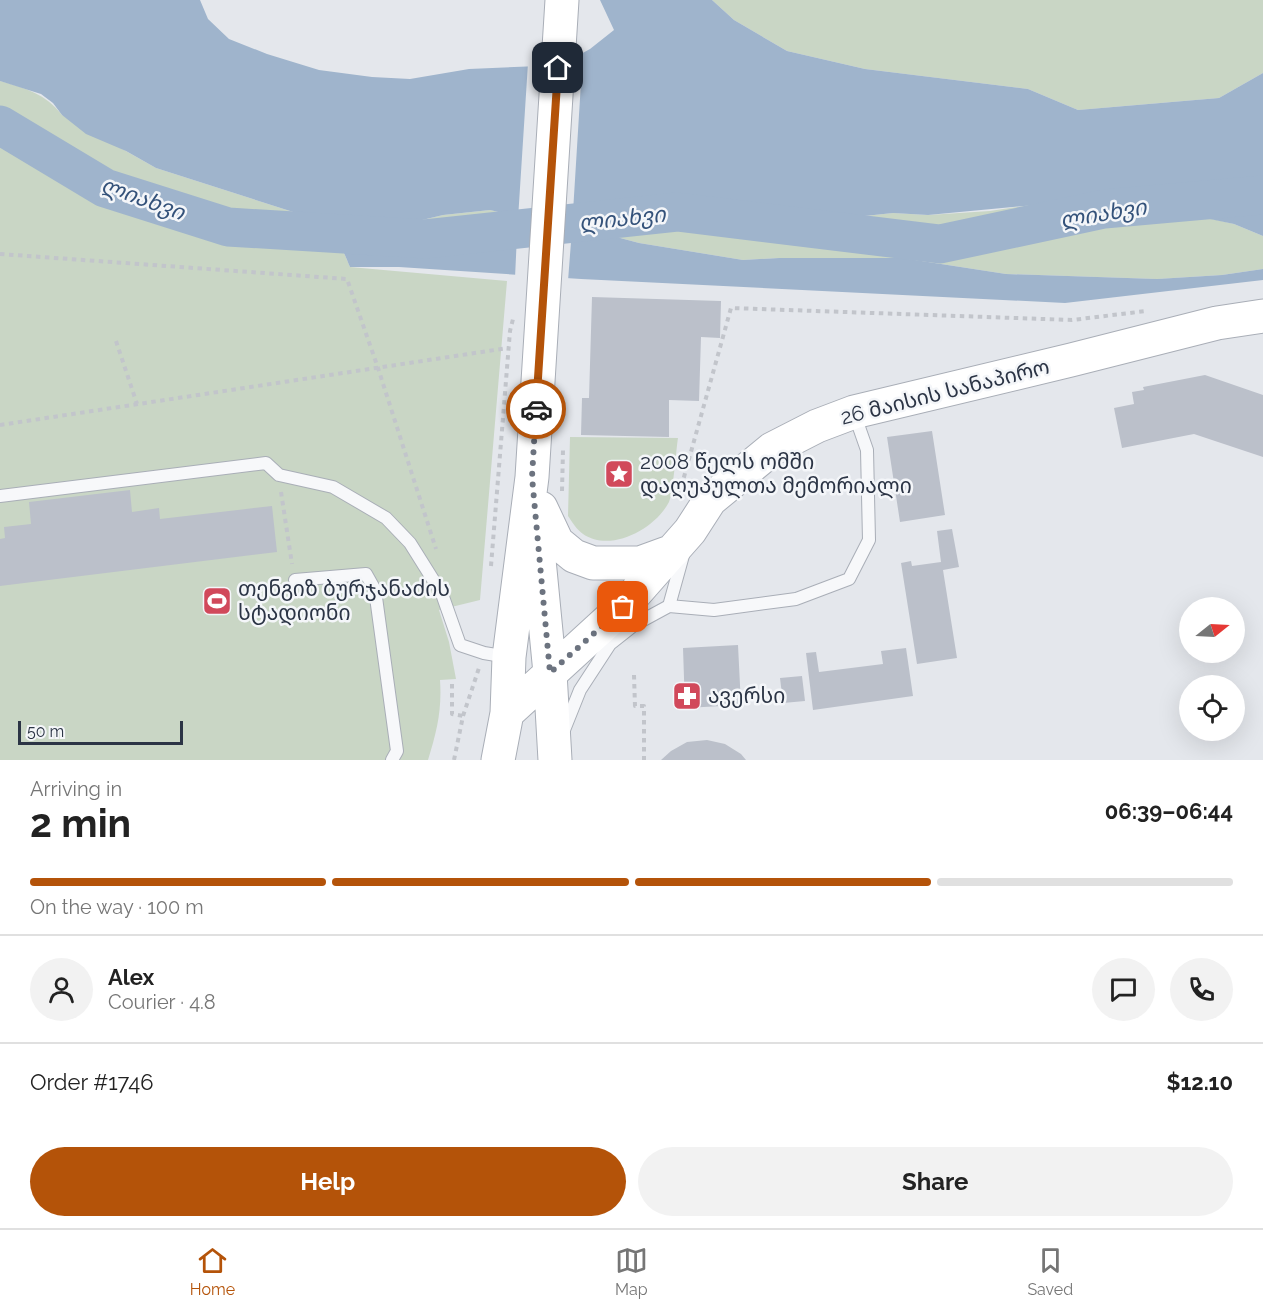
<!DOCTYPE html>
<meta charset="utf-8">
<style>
:root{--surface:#fff;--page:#f2f2f2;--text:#222;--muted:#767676;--line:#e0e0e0;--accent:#b45309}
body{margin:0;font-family:Raleway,"Noto Sans Georgian",sans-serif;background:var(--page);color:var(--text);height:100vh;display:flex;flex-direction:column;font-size:22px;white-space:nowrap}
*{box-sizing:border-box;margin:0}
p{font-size:20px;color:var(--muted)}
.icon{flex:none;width:33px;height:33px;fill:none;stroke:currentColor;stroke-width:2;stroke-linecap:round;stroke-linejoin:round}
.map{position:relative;height:760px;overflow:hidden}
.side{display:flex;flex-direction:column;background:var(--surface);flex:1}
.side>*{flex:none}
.needle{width:39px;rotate:72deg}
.buttons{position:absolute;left:1179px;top:597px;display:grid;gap:12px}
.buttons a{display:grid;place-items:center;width:66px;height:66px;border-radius:50%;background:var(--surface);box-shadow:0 6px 24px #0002;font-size:30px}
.scale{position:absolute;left:18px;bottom:15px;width:165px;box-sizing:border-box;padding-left:6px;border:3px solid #2b3445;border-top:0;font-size:16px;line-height:21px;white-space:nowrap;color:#2b3445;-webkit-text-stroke:4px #f4f6f9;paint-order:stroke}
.pin{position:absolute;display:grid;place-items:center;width:51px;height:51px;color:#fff;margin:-26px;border-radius:12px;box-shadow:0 3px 9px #0006}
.courier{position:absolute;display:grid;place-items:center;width:60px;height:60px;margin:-30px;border:4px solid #b45309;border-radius:50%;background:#fff;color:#222;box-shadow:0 2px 8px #0007}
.headline em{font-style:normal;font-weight:700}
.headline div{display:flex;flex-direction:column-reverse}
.headline{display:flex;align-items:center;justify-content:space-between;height:102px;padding:0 30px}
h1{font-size:39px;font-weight:700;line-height:45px}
.bar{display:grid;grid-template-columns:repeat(4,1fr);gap:9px 6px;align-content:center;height:72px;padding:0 30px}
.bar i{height:8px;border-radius:4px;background:var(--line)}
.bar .selected{background:var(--accent)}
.bar p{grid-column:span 4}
.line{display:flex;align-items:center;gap:15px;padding:0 30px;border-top:2px solid var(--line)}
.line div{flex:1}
.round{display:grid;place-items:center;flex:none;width:63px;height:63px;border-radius:32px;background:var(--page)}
.primary-button{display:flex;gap:12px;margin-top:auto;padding:12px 30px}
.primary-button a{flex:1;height:69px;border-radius:36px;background:var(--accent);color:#fff;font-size:24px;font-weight:700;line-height:69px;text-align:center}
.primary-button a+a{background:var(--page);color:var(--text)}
.tabs{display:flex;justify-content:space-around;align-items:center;height:84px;border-top:2px solid var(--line);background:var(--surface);font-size:16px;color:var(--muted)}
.tabs a{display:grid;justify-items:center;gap:3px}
.tabs .selected{color:var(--accent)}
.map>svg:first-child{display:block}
</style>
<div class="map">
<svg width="1263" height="760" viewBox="0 0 1263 760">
<rect width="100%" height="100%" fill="#e4e7ec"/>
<path fill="#c9d6c5" d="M712,0H1263V73L1219,98L1078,110L1028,89L865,69L787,51L734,20Z
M0,81C25,88 46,94 62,115L156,168L312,218L330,229L341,246L350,267L507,281L480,600L439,610L449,642L456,679L440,680C442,710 437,731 428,760H0Z
M605,201L651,203L706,217L757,209L810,223L834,222L855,217L893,213L928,215L990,211L1037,204L1103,202L1147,206L1195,215L1234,224L1263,236V269L1222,275L1157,279L1006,274L902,258H779L743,260L639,243L590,230L497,240L465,247L434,248H395L352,231L389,228L443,215L490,210L515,216Z
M570,437L678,438C676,450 673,494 669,502C655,529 611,553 583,534C577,530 572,522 568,516Z"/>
<path fill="#9fb4cc" d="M0,0H200L208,19L229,39L267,54L319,70L372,77L410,79L469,69L539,66L570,60L590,49L614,30L600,0H712L734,20L787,51L865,69L1028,89L1078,110L1219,98L1263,73V236L1234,224L1147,206L1067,202L928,215L893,213L855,217L834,222L810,223L757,209L706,217L651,203L605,201L558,213L535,216H515L490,210L443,215L389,228L354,231L395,248H434L465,247L497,240L590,230L639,243L743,260L779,258H902L1006,274L1157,279L1222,275L1263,269V280L1065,303L581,279L399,267H350C339,241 337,233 312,218L156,168L126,151L86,134L62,115L53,103L41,94L0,81Z"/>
<path fill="#e4e7ec" d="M583,50L573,212L536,219H518L528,63H539L569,57Z
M572,229L568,281L515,278L517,235Z"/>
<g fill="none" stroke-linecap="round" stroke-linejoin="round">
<path stroke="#9fb4cc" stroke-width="39" d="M0,125L105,188L228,227L425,239L677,212L940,244L1104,209L1263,195"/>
</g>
<path fill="#bbc0ca" d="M592,297L721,301L720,338L701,337L699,401L669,400V437L581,435L582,398H589Z
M1205,375L1263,395V457L1194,434L1122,448L1114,408L1134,404L1132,392L1144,390L1143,387Z
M932,431L945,515L900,522L887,437Z
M130,490L132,512L159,508L160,519L272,506L277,552L0,586V539L5,538L4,527L31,524L29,502Z
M952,529L959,567L943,570L957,658L917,664L901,563L911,561L912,566L941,562L937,531Z
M738,645L741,705L685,708L683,648Z
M906,648L913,696L813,710L806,653L816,652L819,672L883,664L881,651Z
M802,676L805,701L783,703L780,678Z
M707,740L725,744L741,754L746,760H661L671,751L687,742Z"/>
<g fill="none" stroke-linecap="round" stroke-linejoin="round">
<g stroke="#a9aeb7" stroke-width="14">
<path id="lane" d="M0,496L266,463L279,475L333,487L386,518L410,543L442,594L460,645L484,653L508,657
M295,580L366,574L375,590L397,751L392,760
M669,606L684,552
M564,730L580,690L610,644L634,625L669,606L714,610L796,599L849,579L869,540L867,450L854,413"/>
</g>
<g stroke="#a9aeb7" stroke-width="35">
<path id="secondary" d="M541,508L557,542L574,556L593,563H640L673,551
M537,539L550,673L555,760
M507,713L623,607L690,531L710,500L772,449L817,426L854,412L1071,360L1217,323L1263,316
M498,760L507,713L509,657L532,477L562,0"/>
</g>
<path stroke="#c2c5cb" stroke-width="4" stroke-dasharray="4.5 4.5" stroke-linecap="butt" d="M0,254L347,279L378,368L436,549
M116,341L137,404
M0,425L508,348
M562,491L563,450
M281,492L292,564
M679,495L731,308L1072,320L1146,311
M491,566L510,331L513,319
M634,675L635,706H644V760
M452,684V714L463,716
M454,760L463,716L479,668"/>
<use href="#lane" stroke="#f7f8fa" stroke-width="12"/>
<use href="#secondary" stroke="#fff" stroke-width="33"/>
</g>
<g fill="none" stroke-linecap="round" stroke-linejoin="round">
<path stroke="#6c737f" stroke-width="6" stroke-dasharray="0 10.8" d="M536,409L532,477L550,673L623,607"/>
<path stroke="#b45309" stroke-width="8" d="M536,409L558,68"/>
</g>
<defs>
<g id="sight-square" transform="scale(1.5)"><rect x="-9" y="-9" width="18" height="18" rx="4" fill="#d1495b" stroke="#f4f6f9"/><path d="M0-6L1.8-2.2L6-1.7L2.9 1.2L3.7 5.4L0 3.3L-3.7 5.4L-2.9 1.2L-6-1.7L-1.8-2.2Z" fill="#fff"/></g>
<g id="stadium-square" transform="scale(1.5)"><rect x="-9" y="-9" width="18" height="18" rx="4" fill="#d1495b" stroke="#f4f6f9"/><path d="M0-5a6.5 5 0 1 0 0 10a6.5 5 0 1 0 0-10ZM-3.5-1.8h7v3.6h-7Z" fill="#fff"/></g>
<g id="pharmacy-square" transform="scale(1.5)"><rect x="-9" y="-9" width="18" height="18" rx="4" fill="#d1495b" stroke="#f4f6f9"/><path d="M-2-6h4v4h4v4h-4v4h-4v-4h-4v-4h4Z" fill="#fff"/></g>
</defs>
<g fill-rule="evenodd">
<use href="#sight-square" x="619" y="474"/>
<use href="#stadium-square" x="217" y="601"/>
<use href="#pharmacy-square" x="687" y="696"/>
</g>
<g text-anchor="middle" stroke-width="5" stroke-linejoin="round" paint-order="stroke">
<g font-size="21" fill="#2b3445" stroke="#f4f6f9">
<text transform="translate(945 392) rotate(-14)" y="7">26 მაისის სანაპირო</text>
</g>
<g font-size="21" fill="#2b3445" stroke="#f4f6f9" text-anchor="start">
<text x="640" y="469">2008 წელს ომში<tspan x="640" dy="24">დაღუპულთა მემორიალი</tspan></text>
<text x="238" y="596">თენგიზ ბურჯანაძის<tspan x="238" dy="24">სტადიონი</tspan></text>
<text x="708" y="703">ავერსი</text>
</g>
<g font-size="22" font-style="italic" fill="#34527a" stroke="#f4f6f9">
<text transform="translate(143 198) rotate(20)" y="8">ლიახვი</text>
<text transform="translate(1103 213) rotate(-9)" y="8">ლიახვი</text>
<text transform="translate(622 218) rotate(-6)" y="8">ლიახვი</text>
</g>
</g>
</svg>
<div class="buttons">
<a><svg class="needle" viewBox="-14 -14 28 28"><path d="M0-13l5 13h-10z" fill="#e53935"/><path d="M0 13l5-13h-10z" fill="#767676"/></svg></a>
<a><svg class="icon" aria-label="locate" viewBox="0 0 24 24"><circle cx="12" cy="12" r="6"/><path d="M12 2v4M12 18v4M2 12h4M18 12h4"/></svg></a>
</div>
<div class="scale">50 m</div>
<div class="pin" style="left:623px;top:607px;background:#ea580c"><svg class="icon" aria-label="bag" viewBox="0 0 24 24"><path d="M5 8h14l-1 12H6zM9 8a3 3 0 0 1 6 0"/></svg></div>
<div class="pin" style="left:558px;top:68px;background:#1f2937"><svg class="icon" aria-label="home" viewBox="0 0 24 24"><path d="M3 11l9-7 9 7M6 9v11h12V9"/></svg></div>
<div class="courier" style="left:536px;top:409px"><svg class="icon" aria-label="car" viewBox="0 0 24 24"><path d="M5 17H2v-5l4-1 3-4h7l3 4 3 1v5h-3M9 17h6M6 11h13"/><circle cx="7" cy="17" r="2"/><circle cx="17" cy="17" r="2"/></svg></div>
</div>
<section class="side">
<div class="headline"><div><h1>2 min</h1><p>Arriving in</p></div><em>06:39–06:44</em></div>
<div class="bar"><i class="selected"></i><i class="selected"></i><i class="selected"></i><i></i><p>On the way · 100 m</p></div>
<div class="line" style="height:108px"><a class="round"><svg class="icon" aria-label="person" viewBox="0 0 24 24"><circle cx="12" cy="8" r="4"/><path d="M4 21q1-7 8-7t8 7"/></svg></a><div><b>Alex</b><p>Courier · 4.8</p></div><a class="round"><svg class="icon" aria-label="chat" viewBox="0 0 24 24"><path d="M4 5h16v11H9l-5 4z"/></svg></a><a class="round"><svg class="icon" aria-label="phone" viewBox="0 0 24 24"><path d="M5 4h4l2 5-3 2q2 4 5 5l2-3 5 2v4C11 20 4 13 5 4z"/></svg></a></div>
<div class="line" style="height:78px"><div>Order #1746</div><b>$12.10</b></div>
<div class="primary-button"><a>Help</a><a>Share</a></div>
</section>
<nav class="tabs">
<a class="selected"><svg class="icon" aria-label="home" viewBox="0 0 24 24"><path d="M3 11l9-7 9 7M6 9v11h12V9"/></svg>Home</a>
<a><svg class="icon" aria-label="map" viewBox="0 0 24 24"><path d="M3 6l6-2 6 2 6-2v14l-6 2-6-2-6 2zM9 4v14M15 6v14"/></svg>Map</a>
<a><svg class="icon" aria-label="saved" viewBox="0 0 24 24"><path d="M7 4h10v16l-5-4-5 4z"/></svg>Saved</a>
</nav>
